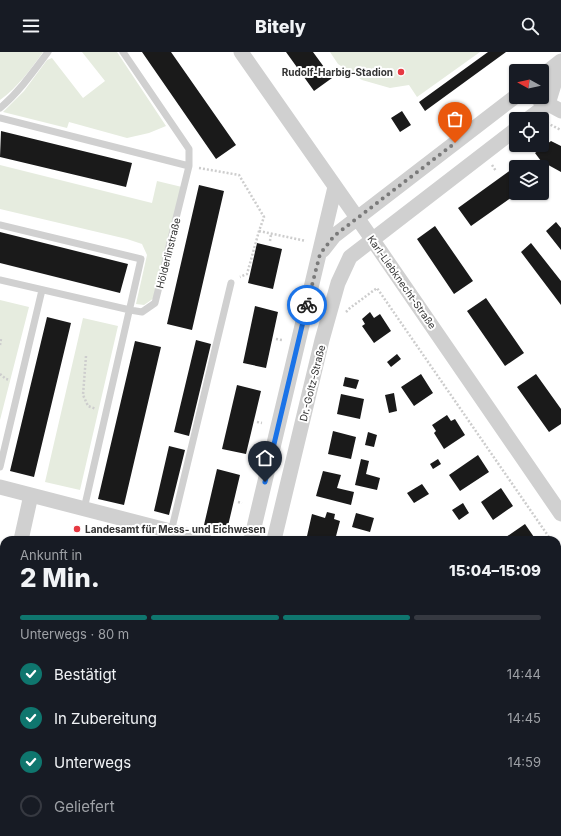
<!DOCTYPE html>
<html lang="de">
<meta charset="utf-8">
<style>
:root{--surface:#171b24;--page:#242831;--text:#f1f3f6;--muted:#9ea1a6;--line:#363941;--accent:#0f766e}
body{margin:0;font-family:Inter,sans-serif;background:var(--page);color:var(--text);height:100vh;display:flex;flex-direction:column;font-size:15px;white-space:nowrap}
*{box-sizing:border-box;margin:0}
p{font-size:13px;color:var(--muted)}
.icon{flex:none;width:22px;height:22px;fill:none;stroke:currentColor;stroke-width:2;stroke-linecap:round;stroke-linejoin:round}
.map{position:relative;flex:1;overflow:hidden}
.sheet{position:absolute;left:0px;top:484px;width:561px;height:300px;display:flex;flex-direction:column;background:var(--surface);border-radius:12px 12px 0 0;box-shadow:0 1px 3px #0004}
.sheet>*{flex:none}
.needle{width:26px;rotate:278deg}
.tools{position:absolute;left:509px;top:12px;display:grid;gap:8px}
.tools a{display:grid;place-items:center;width:40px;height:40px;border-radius:4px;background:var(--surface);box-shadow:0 1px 3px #0004;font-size:20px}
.pin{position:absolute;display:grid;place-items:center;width:34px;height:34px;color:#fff;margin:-41px -17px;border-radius:50% 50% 50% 0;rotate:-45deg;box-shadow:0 0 4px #0007}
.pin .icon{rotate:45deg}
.courier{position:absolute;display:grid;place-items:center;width:40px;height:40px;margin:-20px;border:3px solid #1a73e8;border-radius:50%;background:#fff;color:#222;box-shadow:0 1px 5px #0007}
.head em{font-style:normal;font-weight:800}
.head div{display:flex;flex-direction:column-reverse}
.head{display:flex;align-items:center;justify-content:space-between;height:68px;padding:0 20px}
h1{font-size:26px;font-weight:800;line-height:30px}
.bar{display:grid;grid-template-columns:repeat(4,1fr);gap:6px 4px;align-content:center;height:48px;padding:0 20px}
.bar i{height:5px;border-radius:3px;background:var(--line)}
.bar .active{background:var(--accent)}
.bar p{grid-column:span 4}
ol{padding:0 20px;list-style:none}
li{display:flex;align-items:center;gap:12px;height:44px}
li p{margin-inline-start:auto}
li .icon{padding:4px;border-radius:50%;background:var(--accent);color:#fff;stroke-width:4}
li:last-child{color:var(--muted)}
li i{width:22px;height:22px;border:2px solid var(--line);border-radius:50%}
header{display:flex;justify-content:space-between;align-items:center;height:52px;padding:0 20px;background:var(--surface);font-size:18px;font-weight:800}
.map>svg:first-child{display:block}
</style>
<header><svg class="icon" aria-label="menu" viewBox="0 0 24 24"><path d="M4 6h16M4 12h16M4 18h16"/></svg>Bitely<svg class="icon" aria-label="search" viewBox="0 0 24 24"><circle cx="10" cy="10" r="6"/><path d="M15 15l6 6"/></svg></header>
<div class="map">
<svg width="561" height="784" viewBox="0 0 561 784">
<rect width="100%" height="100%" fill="#fff"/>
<path fill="#e6ecdf" d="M0,0H43C31,17 18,35 0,48Z
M82,0H117L166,74L149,81L127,86L69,70L67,76L3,60L24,39L47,8L52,6L83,46L105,29Z
M330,0H480L417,45L409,33L390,36L362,28L338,12Z
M0,113L152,151L157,129L182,135L154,246L144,253L136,252L147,203L142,192L127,187L0,157Z
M0,248L29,255L0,368Z
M83,266L118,274L80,438L45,430Z
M0,768L4,769V780H145L160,784H0Z"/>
<path fill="#1a1a1a" d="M142,0H171L236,93L216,107Z
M286,0H313L332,26L314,39Z
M488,0H506L425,59L419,50Z
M402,59L411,73L400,80L391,66Z
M1,79L132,111L126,135L0,105Z
M551,89L561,94V120L541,109L535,101Z
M512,117L516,122V141H518L471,174L458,156Z
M199,133L224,139L192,278L167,272Z
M556,170L561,176V198L546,179Z
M435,174L473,229L454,242L417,187Z
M0,180L128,212L120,241L0,211Z
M257,191L282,197L273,237L248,231Z
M531,191L561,229V253L521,200Z
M486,246L524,301L505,314L467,259Z
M255,254L278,260L266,316L243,311Z
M370,260L374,266L380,262L391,279L374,291L362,274L365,272L362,267Z
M47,265L71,271L34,425L10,419Z
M196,288L211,292L189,384L174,380Z
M135,289L161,295L124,453L98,447Z
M397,302L401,307L391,315L387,310Z
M421,322L433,341L414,354L401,335Z
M536,322L561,357V372L549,380L517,335Z
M345,325L359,328L356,337L343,334Z
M237,333L261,339L246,402L222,397Z
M394,341L397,359L389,361L385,343Z
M341,342L364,347L360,367L337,362Z
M447,363L451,369L455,367L465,383L444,397L434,381L436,379L432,373Z
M333,379L356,385L351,407L328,402Z
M368,380L377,383L374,395L365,393Z
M169,394L185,398L169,463L154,459Z
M478,403L489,420L460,439L449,423Z
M361,407L369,409L366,422L380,426L377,438L355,433Z
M438,407L441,412L433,417L430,412Z
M217,417L240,423L227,478L204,473Z
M323,419L341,423L337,436L354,440L351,453L316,444Z
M422,432L429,442L414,451L407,441Z
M501,436L513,454L493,468L481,450Z
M463,451L469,461L459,468L452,458Z
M327,460L335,462L334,467L340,469L335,488H321L307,484L312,462L325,466Z
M356,461L374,466L370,480L352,475Z
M525,472L536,488H508L506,485Z
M559,698L561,699V731L560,732L557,730V701Z
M557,770L561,772V784L551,780H557Z
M433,780H453L452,784H432Z"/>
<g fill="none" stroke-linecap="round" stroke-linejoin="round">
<path stroke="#cdcdcd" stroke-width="2.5" stroke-dasharray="2 2" stroke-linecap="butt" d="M547,71L561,78
M492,113L496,119
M199,116L239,123L264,165L259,179L247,222L240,225
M259,179L306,189
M270,189L271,182
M346,260L350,256L377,236L551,488
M276,287L282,288
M0,293L1,287
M86,304L83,343L88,354L96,357
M0,322L6,327L10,328
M257,370L262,371
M238,450L242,451
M557,496L561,502
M557,644L561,640
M0,699L4,700
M323,780L339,784"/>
<path stroke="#d0d0d0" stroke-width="7" d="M123,0L189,97V114
M0,56C19,40 33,20 48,0
M0,66L189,114L155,251L142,260L130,258L0,228
M0,173L141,207L84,457
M0,415L42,238
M171,480L231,231"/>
<path stroke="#d0d0d0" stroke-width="15" d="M241,0L372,187L561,462
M542,24L561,9
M535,45L561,59
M528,67L548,52L561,10
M323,198L334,184L516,44
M0,435L205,488
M21,488L31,443
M251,488L335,135
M274,488L322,288L338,231L350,205L516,77
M0,578L4,561
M557,663L561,659
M0,718L4,719
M249,780L265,784
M200,784L201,780
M479,784L481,780"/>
</g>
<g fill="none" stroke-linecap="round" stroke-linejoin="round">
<path stroke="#7a7a7a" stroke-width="4" stroke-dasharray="0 7.2" d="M307,253L320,202L334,184L455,91"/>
<path stroke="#1a73e8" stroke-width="5" d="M265,430L307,253"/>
</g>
<g fill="#e63942" stroke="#fff" stroke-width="1.5">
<circle cx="401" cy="20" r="4"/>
<circle cx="77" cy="477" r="4"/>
</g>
<g text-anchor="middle" stroke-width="4" stroke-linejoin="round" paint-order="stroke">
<g font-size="10" font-weight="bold" fill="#333" stroke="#fff" text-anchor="end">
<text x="393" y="24">Rudolf-Harbig-Stadion</text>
<text x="85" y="481" text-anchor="start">Landesamt für Mess- und Eichwesen</text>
</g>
<g font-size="10" fill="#333" stroke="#fff">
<text transform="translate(168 201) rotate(-76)" y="4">Hölderlinstraße</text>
<text transform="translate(402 230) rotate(55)" y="4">Karl-Liebknecht-Straße</text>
<text transform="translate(312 331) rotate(-76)" y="4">Dr.-Goltz-Straße</text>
</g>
</g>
</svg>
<div class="tools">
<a><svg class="needle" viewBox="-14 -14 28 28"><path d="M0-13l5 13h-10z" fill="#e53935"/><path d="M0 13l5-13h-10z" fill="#9ea1a6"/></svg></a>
<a><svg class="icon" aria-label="locate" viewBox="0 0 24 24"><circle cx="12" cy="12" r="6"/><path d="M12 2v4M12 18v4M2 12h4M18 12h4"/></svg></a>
<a><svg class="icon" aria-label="layers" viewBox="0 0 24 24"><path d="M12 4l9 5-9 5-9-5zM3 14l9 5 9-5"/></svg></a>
</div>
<div class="pin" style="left:455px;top:91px;background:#ea580c"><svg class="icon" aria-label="bag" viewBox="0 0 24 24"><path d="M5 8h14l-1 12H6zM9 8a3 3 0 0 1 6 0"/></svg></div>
<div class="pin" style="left:265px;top:430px;background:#1f2937"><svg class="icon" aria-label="home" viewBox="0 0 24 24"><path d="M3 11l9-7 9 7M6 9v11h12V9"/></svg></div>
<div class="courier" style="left:307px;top:253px"><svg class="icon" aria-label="bike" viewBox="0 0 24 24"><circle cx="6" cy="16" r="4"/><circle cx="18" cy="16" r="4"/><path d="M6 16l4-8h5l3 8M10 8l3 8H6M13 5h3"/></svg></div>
<section class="sheet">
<div class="head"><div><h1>2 Min.</h1><p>Ankunft in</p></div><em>15:04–15:09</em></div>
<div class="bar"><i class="active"></i><i class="active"></i><i class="active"></i><i></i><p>Unterwegs · 80 m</p></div>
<ol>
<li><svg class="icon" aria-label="check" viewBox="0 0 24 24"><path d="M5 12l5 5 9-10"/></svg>Bestätigt<p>14:44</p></li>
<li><svg class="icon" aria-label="check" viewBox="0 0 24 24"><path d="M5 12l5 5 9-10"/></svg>In Zubereitung<p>14:45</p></li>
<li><svg class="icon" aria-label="check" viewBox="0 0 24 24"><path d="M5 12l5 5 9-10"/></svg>Unterwegs<p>14:59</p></li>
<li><i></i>Geliefert</li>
</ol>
</section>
</div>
